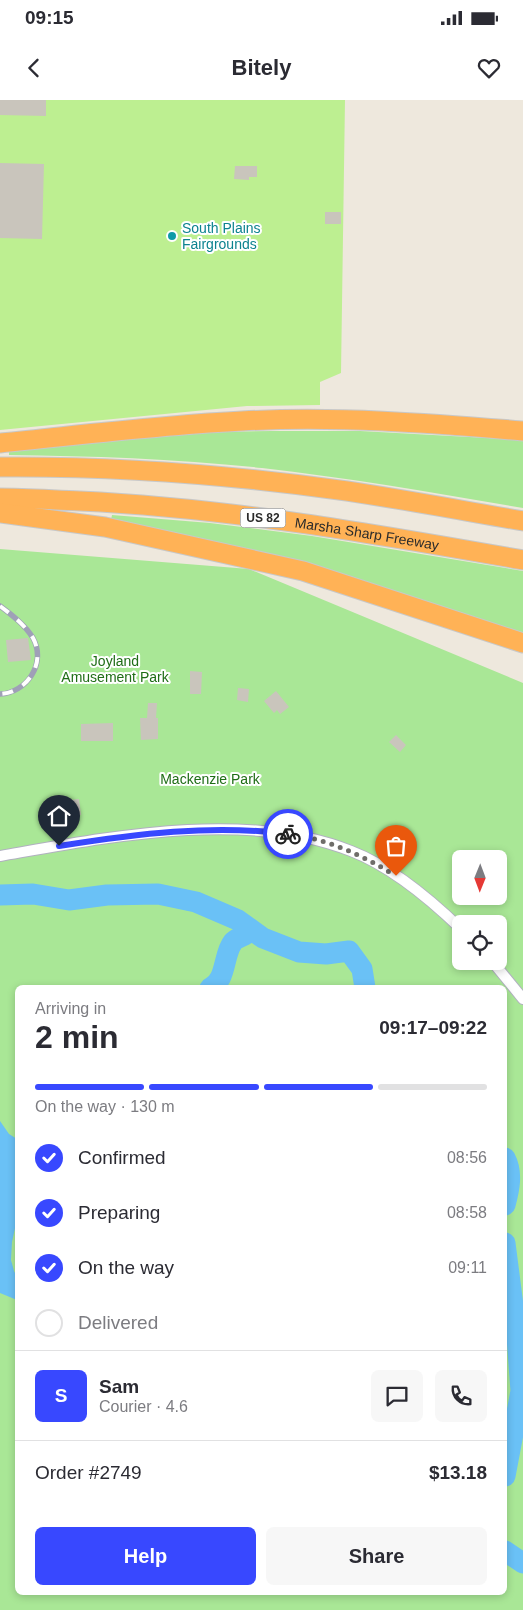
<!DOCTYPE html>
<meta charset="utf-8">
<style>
:root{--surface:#fff;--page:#f7f7f7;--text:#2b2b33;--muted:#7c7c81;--line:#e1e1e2;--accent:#3848ff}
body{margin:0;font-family:Helvetica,sans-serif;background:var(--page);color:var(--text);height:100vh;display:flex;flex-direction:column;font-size:19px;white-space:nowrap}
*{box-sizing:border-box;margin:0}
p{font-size:16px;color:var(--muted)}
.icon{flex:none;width:28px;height:28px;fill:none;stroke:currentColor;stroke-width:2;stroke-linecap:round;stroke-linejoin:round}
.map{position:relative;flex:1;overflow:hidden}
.panel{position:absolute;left:15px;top:885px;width:492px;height:610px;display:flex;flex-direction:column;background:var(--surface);border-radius:8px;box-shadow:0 2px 8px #0003}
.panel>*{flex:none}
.needle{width:32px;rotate:181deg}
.buttons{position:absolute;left:452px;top:750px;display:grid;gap:10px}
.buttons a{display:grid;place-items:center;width:55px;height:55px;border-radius:8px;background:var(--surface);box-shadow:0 2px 8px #0003;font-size:25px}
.pin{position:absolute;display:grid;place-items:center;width:42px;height:42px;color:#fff;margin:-51px -21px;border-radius:50% 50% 50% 0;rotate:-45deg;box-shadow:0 0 5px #0007}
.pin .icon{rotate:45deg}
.courier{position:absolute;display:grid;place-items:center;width:50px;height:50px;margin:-25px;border:4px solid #3848ff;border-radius:50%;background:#fff;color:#222;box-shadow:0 1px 6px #0007}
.head em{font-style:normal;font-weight:800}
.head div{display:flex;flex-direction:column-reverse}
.head{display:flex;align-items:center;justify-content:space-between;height:85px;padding:0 20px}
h1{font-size:32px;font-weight:800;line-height:38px}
.bar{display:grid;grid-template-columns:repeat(4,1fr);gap:8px 5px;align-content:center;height:60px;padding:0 20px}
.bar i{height:6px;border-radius:4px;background:var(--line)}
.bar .current{background:var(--accent)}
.bar p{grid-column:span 4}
.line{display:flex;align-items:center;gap:12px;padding:0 20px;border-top:1px solid var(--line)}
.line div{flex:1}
.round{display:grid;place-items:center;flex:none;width:52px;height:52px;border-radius:8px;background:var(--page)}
ol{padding:0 20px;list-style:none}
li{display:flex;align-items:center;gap:15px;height:55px}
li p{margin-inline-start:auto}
li .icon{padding:5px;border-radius:50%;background:var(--accent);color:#fff;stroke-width:4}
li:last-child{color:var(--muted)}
li i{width:28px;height:28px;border:2px solid var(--line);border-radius:50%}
.action{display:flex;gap:10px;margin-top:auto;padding:10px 20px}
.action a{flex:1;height:58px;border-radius:8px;background:var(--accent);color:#fff;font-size:20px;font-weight:800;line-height:58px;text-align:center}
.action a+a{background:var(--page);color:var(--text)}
.status{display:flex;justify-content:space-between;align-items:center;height:35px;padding:0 25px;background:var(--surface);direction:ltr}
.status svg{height:14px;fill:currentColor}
header{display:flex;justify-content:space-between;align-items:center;height:65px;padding:0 20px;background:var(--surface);font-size:22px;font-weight:800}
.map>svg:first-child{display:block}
</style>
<div class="status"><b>09:15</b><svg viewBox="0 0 49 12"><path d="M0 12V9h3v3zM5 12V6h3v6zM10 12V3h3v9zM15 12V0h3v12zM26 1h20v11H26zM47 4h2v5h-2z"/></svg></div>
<header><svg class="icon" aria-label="back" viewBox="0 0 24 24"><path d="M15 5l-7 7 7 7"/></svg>Bitely<svg class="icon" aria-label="heart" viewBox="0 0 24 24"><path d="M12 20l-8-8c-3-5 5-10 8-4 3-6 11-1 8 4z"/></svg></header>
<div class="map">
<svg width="523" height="1510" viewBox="0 0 523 1510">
<rect width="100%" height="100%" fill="#eee8dd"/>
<path fill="#a9e796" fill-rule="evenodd" d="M272,331H360L523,340V408C436,393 349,378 262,368C178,359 93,356 9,355V350L216,332Z
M112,415L210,423L312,436L523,471V533L228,445L150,427L111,420Z
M0,449L249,469L523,583V1510H0ZM461,759H499V796H461ZM461,824H499V861H461ZM18,888H505V1492H18Z"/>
<path fill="#bdef91" d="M0,0H345L341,273L320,282V305L247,306L0,330Z"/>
<path fill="#6ac1f6" d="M0,1021L9,1034L17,1039V1119L12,1142L11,1160L14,1171L17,1177V1200L0,1193Z"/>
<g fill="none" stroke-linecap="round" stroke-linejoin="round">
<path stroke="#6ac1f6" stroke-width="21" d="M0,795L33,794L69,800L107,795L158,794L196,802L238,820L263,838L299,852L326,854L349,851L362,869L365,888
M210,888C227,881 223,854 233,842C236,838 242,837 246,834L247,827
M505,1058C513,1073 509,1090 505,1105
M505,1143L517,1237L521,1291L505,1376
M505,1451L523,1463"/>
</g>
<path fill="#c9c5bc" d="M0,0H46V16L0,15Z
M0,63L44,64L42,139L0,138Z
M235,66H257V77H249V80L234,79Z
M325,112H341V124H325Z
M28,538L31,560L8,562L6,540Z
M190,571L202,572L201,594H190Z
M238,588L249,589L248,602L237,600Z
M276,591L289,607L280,614L277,610L274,613L264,601Z
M148,603H157L156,618H158V639L141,640L140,618H147Z
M113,623V641H81V624Z
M396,635L406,645L400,652L389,642Z
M79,699L81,715L50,718L49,702Z"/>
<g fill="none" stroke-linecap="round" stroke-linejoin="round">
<g stroke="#b1b1c0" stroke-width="12">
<path id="street" d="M0,756C109,737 245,709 351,751C390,766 431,800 461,829
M492,861L523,899"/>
</g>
<g stroke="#c8c8c8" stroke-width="21">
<g id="highway">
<path d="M0,343C81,335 161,325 242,321C336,316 430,323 523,331"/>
<path d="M0,367C116,366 233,375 347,391C406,400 465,411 523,421"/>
<path id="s1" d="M0,398C26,398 53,400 80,401C229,408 376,434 523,460"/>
<path d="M0,413L105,427L303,471L523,543"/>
</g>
</g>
<use href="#street" stroke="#fff" stroke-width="10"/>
<use href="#highway" stroke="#ffb256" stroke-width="19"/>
<g stroke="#9fa0b7" stroke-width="5.5">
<path id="rail" d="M0,506C12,515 25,525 33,538C47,564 26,593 0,594"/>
</g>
<use href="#rail" stroke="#fff" stroke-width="4" stroke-dasharray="11" stroke-linecap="butt"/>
</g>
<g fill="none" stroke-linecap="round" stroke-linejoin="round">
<path stroke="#6f6d69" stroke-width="5" stroke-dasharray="0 9" d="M288,734C328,739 362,755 396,776"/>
<path stroke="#3848ff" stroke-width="6" d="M59,746C135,734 212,724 288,734"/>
</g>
<circle fill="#0f9aa8" stroke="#fff" stroke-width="2" cx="172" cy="136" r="5"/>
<g text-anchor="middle" stroke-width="4" stroke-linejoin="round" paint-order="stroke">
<rect fill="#fff" stroke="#6b6b6b" stroke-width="1" x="240.5" y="408.5" width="45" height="19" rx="4"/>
<g font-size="12" font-weight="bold" fill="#2b2b2b">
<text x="263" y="422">US 82</text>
</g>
<g font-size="14" fill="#0d838f" stroke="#fff" text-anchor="start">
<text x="182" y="133">South Plains<tspan x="182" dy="16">Fairgrounds</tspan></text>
</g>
<g font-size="14" fill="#2b2b2b" stroke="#fff">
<text dy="5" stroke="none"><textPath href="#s1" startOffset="369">Marsha Sharp Freeway</textPath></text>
</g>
<g font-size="14" fill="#1f6d16" stroke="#fff">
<text x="115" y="566">Joyland<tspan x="115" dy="16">Amusement Park</tspan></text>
<text x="210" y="684">Mackenzie Park</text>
</g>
</g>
</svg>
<div class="buttons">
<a><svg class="needle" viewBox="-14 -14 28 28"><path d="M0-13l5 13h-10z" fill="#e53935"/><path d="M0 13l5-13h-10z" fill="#7c7c81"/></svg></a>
<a><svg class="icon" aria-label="locate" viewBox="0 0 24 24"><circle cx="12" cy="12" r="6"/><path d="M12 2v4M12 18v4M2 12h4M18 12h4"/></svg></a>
</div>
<div class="pin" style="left:396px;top:776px;background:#ea580c"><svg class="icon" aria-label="bag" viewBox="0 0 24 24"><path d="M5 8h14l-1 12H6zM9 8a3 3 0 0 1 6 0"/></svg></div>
<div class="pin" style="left:59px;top:746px;background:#1f2937"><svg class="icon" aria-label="home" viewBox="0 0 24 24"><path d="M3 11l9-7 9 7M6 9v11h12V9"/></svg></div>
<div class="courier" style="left:288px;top:734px"><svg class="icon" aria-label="bike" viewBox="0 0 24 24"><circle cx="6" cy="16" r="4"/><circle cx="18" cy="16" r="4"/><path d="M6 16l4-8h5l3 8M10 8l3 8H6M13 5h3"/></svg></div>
<section class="panel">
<div class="head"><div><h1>2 min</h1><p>Arriving in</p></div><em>09:17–09:22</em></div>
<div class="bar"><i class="current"></i><i class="current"></i><i class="current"></i><i></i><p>On the way · 130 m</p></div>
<ol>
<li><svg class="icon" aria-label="check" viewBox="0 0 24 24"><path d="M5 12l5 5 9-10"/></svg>Confirmed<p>08:56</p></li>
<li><svg class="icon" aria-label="check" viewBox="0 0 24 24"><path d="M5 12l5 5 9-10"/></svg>Preparing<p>08:58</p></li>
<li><svg class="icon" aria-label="check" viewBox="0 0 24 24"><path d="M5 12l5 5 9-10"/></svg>On the way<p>09:11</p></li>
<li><i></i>Delivered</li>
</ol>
<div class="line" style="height:90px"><b class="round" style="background:var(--accent);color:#fff">S</b><div><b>Sam</b><p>Courier · 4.6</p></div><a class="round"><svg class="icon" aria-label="chat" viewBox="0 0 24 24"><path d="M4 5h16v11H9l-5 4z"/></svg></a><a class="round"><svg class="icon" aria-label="phone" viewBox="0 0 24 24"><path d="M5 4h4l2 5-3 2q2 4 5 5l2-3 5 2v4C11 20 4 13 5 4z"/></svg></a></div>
<div class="line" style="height:65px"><div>Order #2749</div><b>$13.18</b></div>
<div class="action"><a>Help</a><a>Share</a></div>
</section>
</div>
